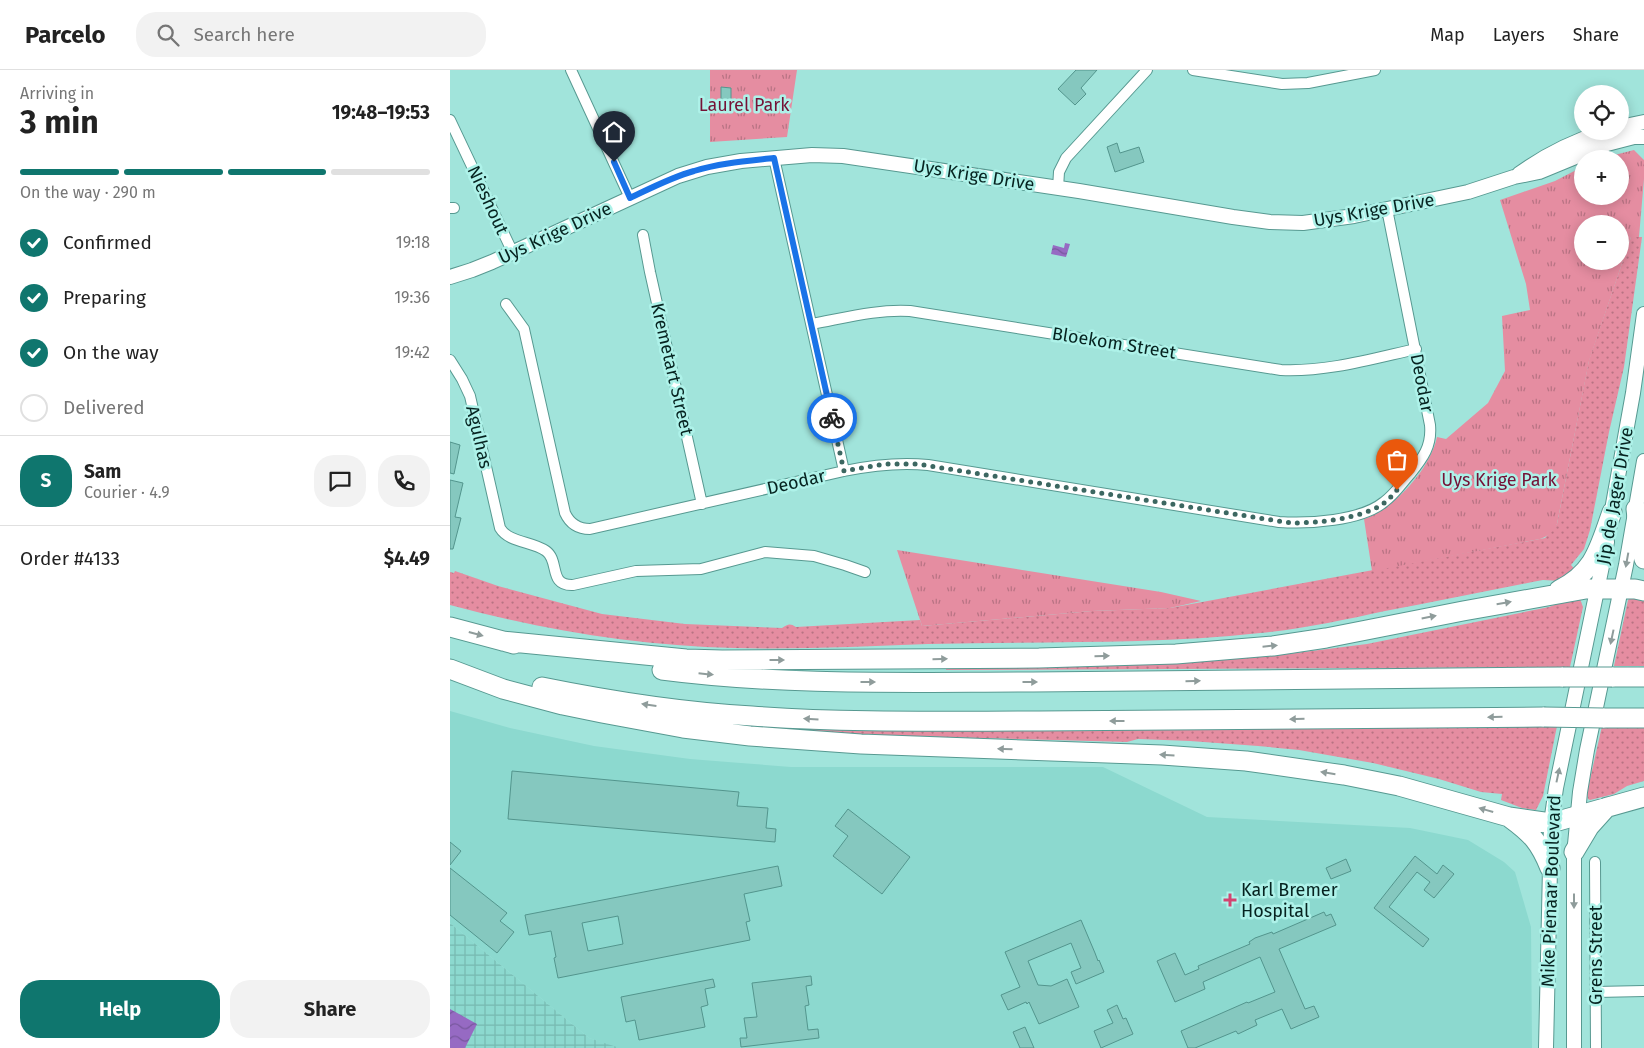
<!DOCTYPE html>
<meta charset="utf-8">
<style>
:root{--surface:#fff;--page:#f2f2f2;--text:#222;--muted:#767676;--line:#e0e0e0;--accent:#0f766e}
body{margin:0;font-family:"Fira Sans",sans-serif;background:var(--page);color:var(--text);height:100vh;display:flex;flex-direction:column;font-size:19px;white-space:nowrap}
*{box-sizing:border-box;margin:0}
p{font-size:16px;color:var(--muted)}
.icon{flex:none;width:28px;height:28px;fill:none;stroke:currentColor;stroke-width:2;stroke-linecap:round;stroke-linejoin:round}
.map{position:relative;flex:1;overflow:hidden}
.panel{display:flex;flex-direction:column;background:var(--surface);width:450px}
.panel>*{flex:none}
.fabs{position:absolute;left:1124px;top:15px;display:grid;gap:10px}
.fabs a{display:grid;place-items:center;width:55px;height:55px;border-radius:50%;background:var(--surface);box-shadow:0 2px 12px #0003;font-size:25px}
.pin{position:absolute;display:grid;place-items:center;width:42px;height:42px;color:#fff;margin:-51px -21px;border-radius:50% 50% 50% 0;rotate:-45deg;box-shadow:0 0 5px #0007}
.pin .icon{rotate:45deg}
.courier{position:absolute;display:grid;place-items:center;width:50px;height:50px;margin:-25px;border:4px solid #1a73e8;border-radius:50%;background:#fff;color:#222;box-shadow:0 1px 6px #0007}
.headline em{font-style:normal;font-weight:700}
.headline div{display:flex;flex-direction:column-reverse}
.headline{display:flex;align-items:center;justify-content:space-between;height:85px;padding:0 20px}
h1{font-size:32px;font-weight:700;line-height:38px}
.bar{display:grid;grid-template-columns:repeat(4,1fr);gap:8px 5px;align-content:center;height:60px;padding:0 20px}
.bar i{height:6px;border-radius:4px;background:var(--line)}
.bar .active{background:var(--accent)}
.bar p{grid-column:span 4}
.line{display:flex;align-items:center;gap:12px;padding:0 20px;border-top:1px solid var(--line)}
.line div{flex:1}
.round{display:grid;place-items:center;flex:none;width:52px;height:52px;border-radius:20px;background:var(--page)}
ol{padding:0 20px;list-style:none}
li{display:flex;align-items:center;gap:15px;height:55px}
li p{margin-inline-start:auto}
li .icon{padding:5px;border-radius:50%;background:var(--accent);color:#fff;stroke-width:4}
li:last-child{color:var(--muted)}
li i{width:28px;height:28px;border:2px solid var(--line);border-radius:50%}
.button{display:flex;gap:10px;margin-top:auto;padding:10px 20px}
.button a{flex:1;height:58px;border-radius:20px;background:var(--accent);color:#fff;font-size:20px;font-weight:700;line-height:58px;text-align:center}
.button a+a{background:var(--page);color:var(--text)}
header{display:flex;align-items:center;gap:30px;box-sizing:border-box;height:70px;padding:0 25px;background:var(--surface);border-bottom:1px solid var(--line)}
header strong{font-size:24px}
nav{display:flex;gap:28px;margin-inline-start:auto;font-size:18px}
.search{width:350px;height:45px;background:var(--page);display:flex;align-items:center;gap:12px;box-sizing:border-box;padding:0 18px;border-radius:20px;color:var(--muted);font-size:19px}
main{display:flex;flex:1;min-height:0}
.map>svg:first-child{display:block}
</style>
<header>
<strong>Parcelo</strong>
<div class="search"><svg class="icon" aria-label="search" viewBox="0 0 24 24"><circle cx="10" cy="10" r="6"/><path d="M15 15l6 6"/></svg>Search here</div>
<nav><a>Map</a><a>Layers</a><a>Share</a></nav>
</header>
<main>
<section class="panel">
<div class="headline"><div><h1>3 min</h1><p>Arriving in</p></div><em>19:48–19:53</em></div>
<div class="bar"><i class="active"></i><i class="active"></i><i class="active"></i><i></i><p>On the way · 290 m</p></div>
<ol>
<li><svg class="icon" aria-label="check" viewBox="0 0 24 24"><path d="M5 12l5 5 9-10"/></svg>Confirmed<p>19:18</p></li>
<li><svg class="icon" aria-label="check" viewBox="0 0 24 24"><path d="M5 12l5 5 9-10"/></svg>Preparing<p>19:36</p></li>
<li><svg class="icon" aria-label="check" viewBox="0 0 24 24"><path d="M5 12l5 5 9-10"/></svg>On the way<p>19:42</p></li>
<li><i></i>Delivered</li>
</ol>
<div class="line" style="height:90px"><b class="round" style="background:var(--accent);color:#fff">S</b><div><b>Sam</b><p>Courier · 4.9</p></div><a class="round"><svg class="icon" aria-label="chat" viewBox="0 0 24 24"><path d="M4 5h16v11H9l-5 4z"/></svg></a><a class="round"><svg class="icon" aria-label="phone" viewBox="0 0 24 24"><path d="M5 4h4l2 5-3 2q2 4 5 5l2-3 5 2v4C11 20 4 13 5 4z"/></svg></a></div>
<div class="line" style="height:65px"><div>Order #4133</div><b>$4.49</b></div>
<div class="button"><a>Help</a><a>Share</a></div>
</section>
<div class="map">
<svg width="1194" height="978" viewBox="0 0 1194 978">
<defs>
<pattern id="industrial-grid" width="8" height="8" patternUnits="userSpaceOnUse" patternTransform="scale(1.25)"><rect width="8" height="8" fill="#8cd9cf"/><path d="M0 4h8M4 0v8" fill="none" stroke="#77bab1"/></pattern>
<pattern id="grass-dots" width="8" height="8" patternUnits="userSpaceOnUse" patternTransform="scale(1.25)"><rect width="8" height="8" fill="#e58da1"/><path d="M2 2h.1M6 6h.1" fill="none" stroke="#b87383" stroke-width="1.8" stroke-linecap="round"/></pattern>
<pattern id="park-tufts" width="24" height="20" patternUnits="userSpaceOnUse" patternTransform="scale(1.25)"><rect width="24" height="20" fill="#e58da1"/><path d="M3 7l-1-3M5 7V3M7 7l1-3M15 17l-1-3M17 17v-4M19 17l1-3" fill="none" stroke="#b87383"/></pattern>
<pattern id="water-waves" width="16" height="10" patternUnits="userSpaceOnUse" patternTransform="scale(1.25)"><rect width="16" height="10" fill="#966ac3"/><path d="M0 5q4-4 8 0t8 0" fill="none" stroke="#78579e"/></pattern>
</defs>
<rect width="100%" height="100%" fill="#a1e4db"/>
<path fill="#8cd9cf" d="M0,641L60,658L144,676L240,689L341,697H653L757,747L960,758L1018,770L1054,792L1065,802L1081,857L1082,978H167L139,968L0,853Z"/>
<path fill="url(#industrial-grid)" d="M0,853L139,968L170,978H0Z"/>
<path fill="url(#grass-dots)" d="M1181,167H1192L1174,297L1159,362L1140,460L1134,479L1121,495L1128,503L1111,511L1093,510C1040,520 988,531 935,541C894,550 852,559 810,563C700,575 588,571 478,574C413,576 349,580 284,578C187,576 93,560 0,535V502L4,503L5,501L48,516L152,544L235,554L332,558C338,554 340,553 346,557L470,550L472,556L642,541L720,538L1095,468L1107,454L1139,290Z
M1180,528H1194V596H1164L1178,530Z
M1130,529L1133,537L1120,597L496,600V596L755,591L822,586L917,574L1099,537L1117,530Z
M274,653L1107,656L1093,726L1086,740L1072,738L1051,730L1052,724L1031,722L989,709L923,693L849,680L808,676L740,671L688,669L677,672L385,664L273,656Z
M1152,656H1194V711L1177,716L1164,724L1140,730L1138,729L1137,723Z"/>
<path fill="url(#park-tufts)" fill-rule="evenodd" d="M260,0H347L337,67L260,72Z
M1184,80L1194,90V109L1189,167H1181L1139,291L1107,454C1104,461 1097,467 1090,469L922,501L914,449C945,438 980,399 987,367L996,369L1038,333L1055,301L1052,246L1080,240L1076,214L1050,130L1105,111L1132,97V126H1170V89H1149ZM1132,154H1170V191H1132Z
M447,480L711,522L751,531L720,538L642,541L472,556Z"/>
<path fill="url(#water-waves)" d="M615,173L620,174L616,187L601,184L603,175L614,178Z
M0,939L27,954L15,978H0Z"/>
<path fill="#85c8bf" stroke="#53958d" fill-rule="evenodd" d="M626,0H647L631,18L636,24L625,35L608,19Z
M271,17L281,18V30H271Z
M667,73L670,83L689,77L694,92L665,102L657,77Z
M0,372L10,375L4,404L0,403Z
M0,410L13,413L5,447L11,448L3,479H0Z
M62,701L289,722L287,736L318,738L316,758L326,759L325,772L58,749Z
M398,739L460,787L432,824L383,786L398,766L385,756Z
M0,772L11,781L0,795Z
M965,786L987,804L993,795L1004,804L984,828L974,820L980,812L967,802L939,837L979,869L973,877L924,838Z
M896,789L901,801L881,809L876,798Z
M328,796L332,816L294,824L300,851L296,852L300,870L108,908L104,888L106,887L101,861L79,865L75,845ZM168,846L173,874L138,881L132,853Z
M0,798L57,843L50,851L64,862L47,883L0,845Z
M874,842L876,846L881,844L886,855L829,879L855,939L864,936L869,947L841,959L832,939L805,950L807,955L788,964L786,961L745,978H738L731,961L797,932L798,933L825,922L810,887L753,912L755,919L725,932L707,891L725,883L735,905L749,899L748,896L800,874L799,872L805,868L822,862L823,864Z
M631,850L645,883L648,891L649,890L654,902L626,914L621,902L631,898L621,873L578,891L588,915L601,916L617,909L629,937L589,954L579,932L577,934L576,932L558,940L551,925L570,917L555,882Z
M361,906L362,915L356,916L359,935L355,936L358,960L368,959L369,968L291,977L290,968H297L294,948L307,947L302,913Z
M263,909L265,917L255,919L258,935L251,937L255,957L189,970L185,950L176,952L171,927Z
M667,935L673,949L676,948L683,964L651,978L644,961L663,953L657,940Z
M575,957L584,978H570L563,962Z"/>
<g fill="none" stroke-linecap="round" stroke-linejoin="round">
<g stroke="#579991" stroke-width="12">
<path id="street" d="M121,0L180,128
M743,0L832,14L858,13L925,0
M0,50L63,183
M324,88L394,401
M608,118L609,102L616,88L697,0
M0,138H4
M193,165L200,202L252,434
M56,234L74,259L115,443C120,454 128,459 140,459L394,401C423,395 449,392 478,395L829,452C858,454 911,451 934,432C945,424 952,413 960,404C973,388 982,376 980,355L937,139
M362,254C395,248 427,239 460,241L831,300C877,302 921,289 966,279
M0,290L12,309L20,326L50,458C59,473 82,471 96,481C110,491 98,516 123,515L186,501L251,499L315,482L364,486L395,495L415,502
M1145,792L1146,978
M1146,922L1194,921"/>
</g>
<g stroke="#579991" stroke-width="16">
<path id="secondary" d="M1170,57L1194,52
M1069,104C1095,85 1124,71 1155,61
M0,207L22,200L42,192L228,106L257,97L291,91L362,85L393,86L629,121L783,147L820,152L853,153L904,146L1018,122L1064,107L1089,102L1157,74L1184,67H1194
M1160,451L1183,323L1194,244
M1096,978L1101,753L1106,718L1157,472
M1124,978V785L1130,722L1137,680L1176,495L1194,391"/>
</g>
<g stroke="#579991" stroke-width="21">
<path id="highway" d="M1186,439L1190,474L1194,489
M1109,520C1145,502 1149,478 1162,442
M0,557L64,574
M52,571L236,589L272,590L589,588L726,584L823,576L876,568L1013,541L1136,519H1185L1194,521
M0,599L53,619L113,635L152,643L233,658L300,666L411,674L712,685L796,691L894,705L949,716L1059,747L1101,753L1194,727
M212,600C335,616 459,612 583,612C759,611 936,609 1113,607
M1162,607H1194
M92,617C161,631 232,642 302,646C397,653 493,651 589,651C757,650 925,648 1094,647
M1153,648H1194
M1060,748C1082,764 1090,773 1100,798
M1124,782L1139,757L1157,737"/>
</g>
<use href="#street" stroke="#fff" stroke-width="10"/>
<use href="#secondary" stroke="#fff" stroke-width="14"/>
<use href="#highway" stroke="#fff" stroke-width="19"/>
<g stroke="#579991" stroke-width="21" stroke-linecap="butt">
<path id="highway-bridge" d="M1113,607H1162
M1094,647L1153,648"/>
</g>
<use href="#highway-bridge" stroke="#fff" stroke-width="19"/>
</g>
<defs><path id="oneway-solid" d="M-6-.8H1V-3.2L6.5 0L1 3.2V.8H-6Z" transform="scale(1.25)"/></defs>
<g fill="#8f9c9b">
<use href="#oneway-solid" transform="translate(1177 490) rotate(100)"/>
<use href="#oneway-solid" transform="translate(1054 533) rotate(-10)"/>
<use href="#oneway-solid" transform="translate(979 547) rotate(-11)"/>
<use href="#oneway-solid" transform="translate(26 564) rotate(15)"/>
<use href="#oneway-solid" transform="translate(1162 567) rotate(102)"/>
<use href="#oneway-solid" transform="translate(820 576) rotate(-6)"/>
<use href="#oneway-solid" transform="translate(652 586) rotate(-1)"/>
<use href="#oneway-solid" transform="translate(490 589) rotate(-1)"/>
<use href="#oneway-solid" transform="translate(327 590)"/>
<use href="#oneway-solid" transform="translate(256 604) rotate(6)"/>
<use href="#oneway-solid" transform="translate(743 611) rotate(-1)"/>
<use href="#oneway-solid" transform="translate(418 612)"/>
<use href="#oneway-solid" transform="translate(580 612)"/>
<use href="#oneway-solid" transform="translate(199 635) rotate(-172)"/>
<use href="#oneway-solid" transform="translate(1045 647) rotate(179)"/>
<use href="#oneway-solid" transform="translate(361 649) rotate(-177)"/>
<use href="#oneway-solid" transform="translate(847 649) rotate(179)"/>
<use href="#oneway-solid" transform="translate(667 651) rotate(180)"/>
<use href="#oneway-solid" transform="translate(555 679) rotate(-178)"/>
<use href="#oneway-solid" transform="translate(717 685) rotate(-177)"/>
<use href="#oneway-solid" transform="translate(878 703) rotate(-171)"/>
<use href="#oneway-solid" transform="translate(1108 705) rotate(-78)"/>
<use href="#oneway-solid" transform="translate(1036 740) rotate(-164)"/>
<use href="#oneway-solid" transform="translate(1124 831) rotate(90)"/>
</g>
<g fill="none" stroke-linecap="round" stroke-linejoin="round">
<path stroke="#3c6761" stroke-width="5" stroke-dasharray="0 9" d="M382,348L394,401L435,394H467L841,453C868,453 910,449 933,434C938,430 943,425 947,420"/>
<path stroke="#1a73e8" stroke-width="6" d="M164,92L180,128C201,118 222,107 244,101C270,93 297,91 324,88L382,348"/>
</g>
<path fill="#d24470" stroke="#aef2e9" stroke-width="2" d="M777.5 822.5h5v5h5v5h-5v5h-5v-5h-5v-5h5z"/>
<g text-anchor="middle" stroke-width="5" stroke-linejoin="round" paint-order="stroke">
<g font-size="18" fill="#751236" stroke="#aef2e9">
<text x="294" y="41">Laurel Park</text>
<text x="1049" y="416">Uys Krige Park</text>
</g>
<g font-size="18" fill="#062320" stroke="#aef2e9">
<text transform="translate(524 105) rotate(9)" y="6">Uys Krige Drive</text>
<text transform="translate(38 130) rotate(65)" y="6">Nieshout</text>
<text transform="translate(924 140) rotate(-10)" y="6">Uys Krige Drive</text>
<text transform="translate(105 163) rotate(-25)" y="6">Uys Krige Drive</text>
<text transform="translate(664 273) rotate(9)" y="6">Bloekom Street</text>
<text transform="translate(222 299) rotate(77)" y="6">Kremetart Street</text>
<text transform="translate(972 313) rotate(79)" y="6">Deodar</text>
<text transform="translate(29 367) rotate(77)" y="6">Agulhas</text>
<text transform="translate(346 412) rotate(-13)" y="6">Deodar</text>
<text transform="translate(1165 426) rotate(-80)" y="6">Jip de Jager Drive</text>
<text transform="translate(1101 821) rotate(-88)" y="6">Mike Pienaar Boulevard</text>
<text transform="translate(1146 885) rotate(-90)" y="6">Grens Street</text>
</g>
<g font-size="18" fill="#062320" stroke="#aef2e9" text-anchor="start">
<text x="791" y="826">Karl Bremer<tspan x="791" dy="21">Hospital</tspan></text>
</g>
</g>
</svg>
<div class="fabs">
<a><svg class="icon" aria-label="locate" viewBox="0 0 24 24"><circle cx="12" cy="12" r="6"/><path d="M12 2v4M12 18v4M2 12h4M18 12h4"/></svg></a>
<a>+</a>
<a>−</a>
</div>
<div class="pin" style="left:947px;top:420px;background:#ea580c"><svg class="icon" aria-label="bag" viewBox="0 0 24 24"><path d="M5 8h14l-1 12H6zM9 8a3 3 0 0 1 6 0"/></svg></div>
<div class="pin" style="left:164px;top:92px;background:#1f2937"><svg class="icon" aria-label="home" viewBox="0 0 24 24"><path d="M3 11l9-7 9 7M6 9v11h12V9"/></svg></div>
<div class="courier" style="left:382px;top:348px"><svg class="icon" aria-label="bike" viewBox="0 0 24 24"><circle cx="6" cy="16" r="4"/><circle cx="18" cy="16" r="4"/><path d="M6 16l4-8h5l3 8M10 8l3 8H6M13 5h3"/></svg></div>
</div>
</main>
